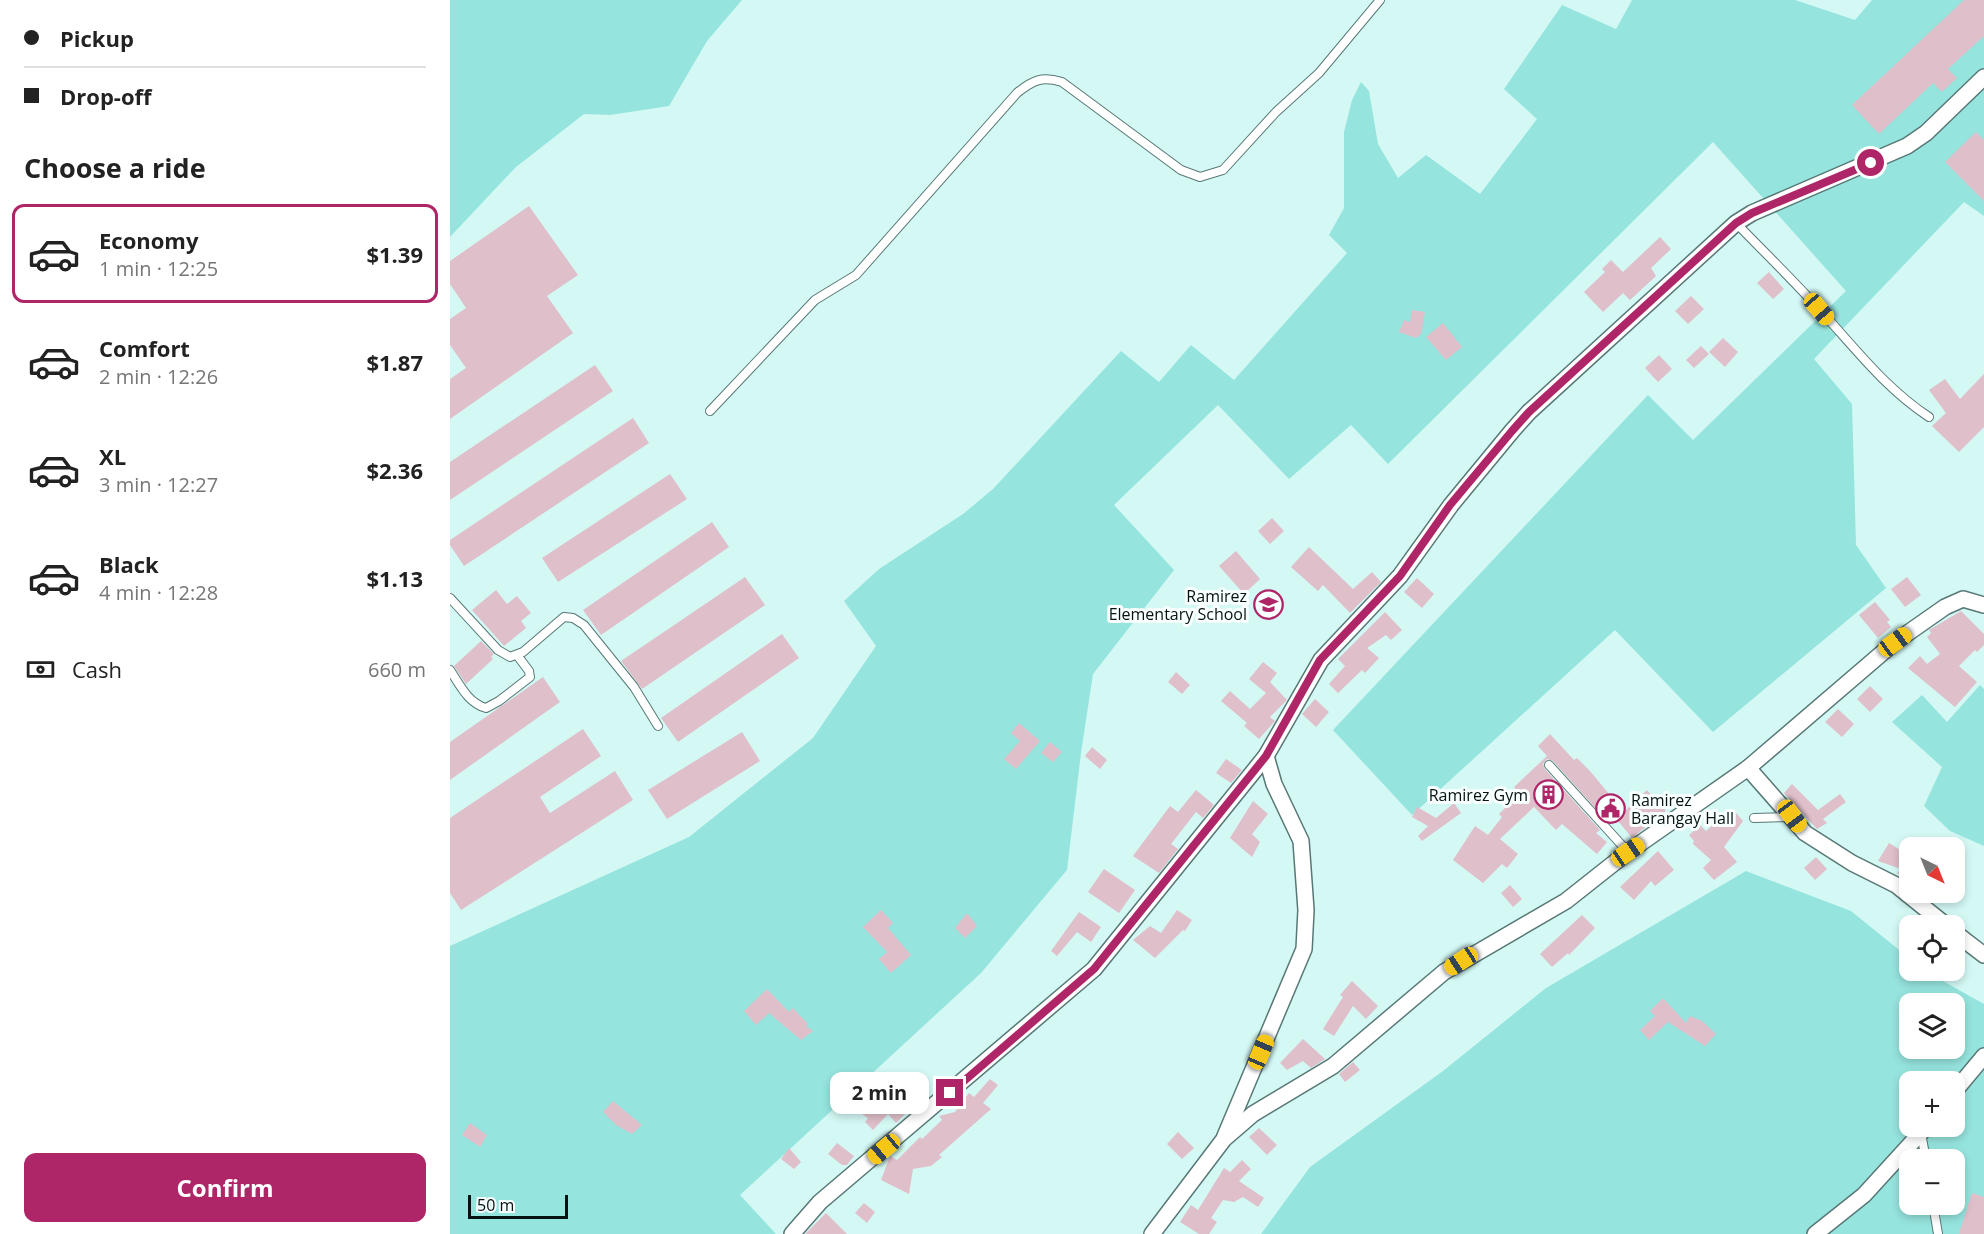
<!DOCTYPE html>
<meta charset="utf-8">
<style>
:root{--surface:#fff;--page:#f2f2f2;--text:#222;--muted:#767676;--line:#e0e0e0;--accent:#af2668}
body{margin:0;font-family:"Open Sans",sans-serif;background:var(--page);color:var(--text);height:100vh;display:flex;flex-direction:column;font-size:22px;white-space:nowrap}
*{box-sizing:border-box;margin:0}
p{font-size:20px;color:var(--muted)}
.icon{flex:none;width:33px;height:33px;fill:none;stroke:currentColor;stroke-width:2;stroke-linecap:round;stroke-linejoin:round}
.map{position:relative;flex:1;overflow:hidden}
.sheet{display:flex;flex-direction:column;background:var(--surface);width:450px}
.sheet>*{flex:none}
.guide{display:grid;align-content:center;height:132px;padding:0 24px;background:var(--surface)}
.needle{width:39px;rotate:137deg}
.buttons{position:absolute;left:1449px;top:837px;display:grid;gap:12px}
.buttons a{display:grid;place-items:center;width:66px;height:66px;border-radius:12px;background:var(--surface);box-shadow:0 3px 9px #0003;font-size:30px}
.scale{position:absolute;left:18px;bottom:15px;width:100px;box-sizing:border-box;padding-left:6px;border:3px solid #061312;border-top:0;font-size:16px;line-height:21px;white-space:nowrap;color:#061312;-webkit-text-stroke:4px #f8fffe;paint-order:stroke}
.end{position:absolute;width:27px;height:27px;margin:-14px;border:8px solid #af2668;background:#fff;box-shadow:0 0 0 3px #fff}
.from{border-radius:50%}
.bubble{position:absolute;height:42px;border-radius:12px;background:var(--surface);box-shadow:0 3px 9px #0003;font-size:20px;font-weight:700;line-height:42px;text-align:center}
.car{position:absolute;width:18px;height:36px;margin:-18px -9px;border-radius:8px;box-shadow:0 0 4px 2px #0007;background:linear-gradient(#f5c518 24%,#345 0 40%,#f5c518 0 76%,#345 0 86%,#f5c518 0)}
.guide b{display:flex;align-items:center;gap:21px;height:57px;font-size:22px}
.guide b+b{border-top:2px solid var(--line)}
.guide i{width:15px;height:15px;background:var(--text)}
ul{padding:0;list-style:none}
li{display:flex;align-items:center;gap:18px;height:99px;margin:0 12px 9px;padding:0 12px;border:3px solid transparent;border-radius:12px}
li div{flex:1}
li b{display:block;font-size:22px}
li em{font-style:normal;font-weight:700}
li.selected{border-color:var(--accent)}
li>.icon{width:54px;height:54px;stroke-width:1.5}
h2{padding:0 24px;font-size:27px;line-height:72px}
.pay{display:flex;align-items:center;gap:15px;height:66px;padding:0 24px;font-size:22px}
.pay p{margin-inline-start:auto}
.action{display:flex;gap:12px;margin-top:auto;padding:12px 24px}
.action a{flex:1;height:69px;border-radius:12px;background:var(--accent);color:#fff;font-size:24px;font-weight:700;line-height:69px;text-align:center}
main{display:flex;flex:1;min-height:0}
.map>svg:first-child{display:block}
.green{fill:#96e4de;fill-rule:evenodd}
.building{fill:#dfbfc9}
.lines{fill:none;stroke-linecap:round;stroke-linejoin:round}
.service-casing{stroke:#577876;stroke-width:10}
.minor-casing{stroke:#577876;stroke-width:18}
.service{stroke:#fff;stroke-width:8}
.minor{stroke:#fff;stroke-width:15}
.route{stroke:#af2668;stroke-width:8}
.labels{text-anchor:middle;stroke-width:6;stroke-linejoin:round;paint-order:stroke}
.poi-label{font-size:16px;fill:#061312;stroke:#f8fffe;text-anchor:end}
</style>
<main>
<section class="sheet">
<div class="guide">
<b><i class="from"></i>Pickup</b>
<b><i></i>Drop-off</b>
</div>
<h2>Choose a ride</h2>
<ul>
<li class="selected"><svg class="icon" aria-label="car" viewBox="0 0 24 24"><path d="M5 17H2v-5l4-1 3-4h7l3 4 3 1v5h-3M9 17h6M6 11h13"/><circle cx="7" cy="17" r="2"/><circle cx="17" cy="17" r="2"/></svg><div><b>Economy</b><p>1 min · 12:25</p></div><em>$1.39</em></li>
<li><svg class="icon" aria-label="car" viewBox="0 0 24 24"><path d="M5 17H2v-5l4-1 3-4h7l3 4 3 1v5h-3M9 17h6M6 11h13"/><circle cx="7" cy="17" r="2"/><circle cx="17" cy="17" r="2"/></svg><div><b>Comfort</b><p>2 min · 12:26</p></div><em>$1.87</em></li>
<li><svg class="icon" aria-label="car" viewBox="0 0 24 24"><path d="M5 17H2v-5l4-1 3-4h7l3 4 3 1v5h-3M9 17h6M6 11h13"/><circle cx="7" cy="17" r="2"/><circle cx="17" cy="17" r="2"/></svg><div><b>XL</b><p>3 min · 12:27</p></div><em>$2.36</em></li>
<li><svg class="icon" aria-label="car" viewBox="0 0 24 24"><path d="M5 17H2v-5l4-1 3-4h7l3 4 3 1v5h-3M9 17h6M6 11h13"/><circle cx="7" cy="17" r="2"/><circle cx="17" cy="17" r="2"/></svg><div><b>Black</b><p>4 min · 12:28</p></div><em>$1.13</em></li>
</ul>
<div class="pay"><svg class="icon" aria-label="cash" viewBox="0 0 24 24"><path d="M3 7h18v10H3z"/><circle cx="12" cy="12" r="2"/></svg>Cash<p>660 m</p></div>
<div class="action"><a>Confirm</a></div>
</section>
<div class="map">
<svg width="1534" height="1234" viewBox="0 0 1534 1234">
<rect width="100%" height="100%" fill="#d4f9f5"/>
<g class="green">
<polygon points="0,0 292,0 257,41 219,106 160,115 134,114 66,167 0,237"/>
<polygon points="1182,0 1345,0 1405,20 1422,0 1534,0 1534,216 1514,202 1364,359 1402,404 1406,545 1436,588 1263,732 1165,630 962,815 883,730 1198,395 1243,440 1396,291 1263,142 938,464 901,425 839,479 768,405 664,505 724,570 643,674 631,753 617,870 531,973 290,1195 326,1234 0,1234 0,946 239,837 363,738 426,646 394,601 429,569 513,514 543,489 671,351 709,382 741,345 784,380 897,253 879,235 894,208 894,132 902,100 911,82 919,91 928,144 948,178 976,155 1030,194 1087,119 1054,89 1112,5 1166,29"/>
<polygon points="1530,685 1534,689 1534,846 1500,831 1474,806 1492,767 1442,722 1472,695 1497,722"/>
<path d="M1296,871l105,40 58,47 1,12 15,1 59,33v230h-723l49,-67 133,-96 103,-83zM1460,1004h44v44h-44zM1460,1082h44v44h-44zM1460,1160h44v44h-44z"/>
</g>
<g class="building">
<polygon points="1514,0 1534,0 1534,36 1498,69 1507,78 1492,92 1483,83 1429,134 1402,105"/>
<polygon points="1526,132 1534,140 1534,201 1495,162"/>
<polygon points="79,206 128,275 97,296 123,333 0,419 0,379 16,368 0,345 0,319 16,308 0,284 0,261"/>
<polygon points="1210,237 1221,249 1201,268 1206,276 1180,300 1173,293 1153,312 1134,292 1155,272 1152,269 1161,260 1173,272"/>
<polygon points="1319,272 1334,289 1323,299 1307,283"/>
<polygon points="1241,296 1254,309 1238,324 1225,311"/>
<polygon points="962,310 975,312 971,334 966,338 949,332 954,320 960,322"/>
<polygon points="993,323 1012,347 996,360 976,337"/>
<polygon points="1273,338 1288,352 1275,367 1259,352"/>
<polygon points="1251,346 1259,354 1244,368 1236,360"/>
<polygon points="1209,355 1222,369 1208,382 1195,368"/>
<polygon points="145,365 163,391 0,500 0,462"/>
<polygon points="1534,374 1534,427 1509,452 1482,426 1496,413 1479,390 1495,379 1510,399"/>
<polygon points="183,418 199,443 14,566 0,545 0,540"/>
<polygon points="220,474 237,499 108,582 92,558"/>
<polygon points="822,518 834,531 820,544 808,531"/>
<polygon points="262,522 279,547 151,635 133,610"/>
<polygon points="859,547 903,589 922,572 931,582 900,613 873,585 868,591 841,567"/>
<polygon points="786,551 810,579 794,594 769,566"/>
<polygon points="295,577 315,605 192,689 171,661"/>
<polygon points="1457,577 1471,595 1455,607 1441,589"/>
<polygon points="967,578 984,594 972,608 954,592"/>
<polygon points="46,590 57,604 67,596 81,613 71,621 76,628 54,646 22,610"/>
<polygon points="1425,602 1440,620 1437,622 1441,627 1428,638 1409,615"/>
<polygon points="1511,611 1534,634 1534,645 1527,652 1525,650 1509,666 1527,682 1505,707 1458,668 1470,656 1477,664 1490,654 1477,637 1481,633 1479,630"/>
<polygon points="935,612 952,630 941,640 936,635 917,648 929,658 915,673 912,670 888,693 879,684 895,666 888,659"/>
<polygon points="332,634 349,658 228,742 211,718"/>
<polygon points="31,641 44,654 41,657 43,659 16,684 4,666"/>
<polygon points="813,662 827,673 820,682 837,700 820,717 825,721 809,739 794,726 797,723 771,701 780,691 800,709 816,693 799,679"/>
<polygon points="726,672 740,685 732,694 718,682"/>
<polygon points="93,677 110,702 0,780 0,742"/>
<polygon points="1420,686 1433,699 1420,712 1407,699"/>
<polygon points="865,699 879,712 866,727 852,714"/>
<polygon points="1388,709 1404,724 1392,737 1375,722"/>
<polygon points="569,723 590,741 566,769 554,759 570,741 561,733"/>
<polygon points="133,729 151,756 90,797 100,813 165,771 183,800 11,910 0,893 0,818"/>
<polygon points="292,732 310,761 217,819 198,790"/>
<polygon points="1100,734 1124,760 1127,758 1140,771 1174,812 1197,790 1216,811 1182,838 1164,816 1158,822 1103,761 1097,759 1093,764 1095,769 1150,830 1146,833 1157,842 1147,854 1112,824 1106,830 1084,807 1050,839 1068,854 1057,868 1052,864 1033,883 1003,860 1025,826 1038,835 1052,817 1049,814 1070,793 1064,787 1097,756 1088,746"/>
<polygon points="600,742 612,752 603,762 591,753"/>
<polygon points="642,747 657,760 650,769 635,756"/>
<polygon points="776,759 792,770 781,783 766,773"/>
<polygon points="1342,784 1368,810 1390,794 1396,802 1373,819 1377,823 1367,829 1334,793"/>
<polygon points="746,790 764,805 753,818 746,812 721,844 728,849 709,873 683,856 720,806 728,812"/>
<polygon points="803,801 818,814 802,834 810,842 802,857 780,838"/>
<polygon points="1004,803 1011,813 972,841 968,836 978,826 962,817 967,807 986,818"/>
<polygon points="1286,813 1293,821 1274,847 1287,862 1264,880 1253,868 1261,860 1243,844 1244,841 1239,835 1250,825 1256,831 1266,822 1271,827"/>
<polygon points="1439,843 1460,856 1460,883 1447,873 1451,869 1428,861"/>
<polygon points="1208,851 1224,870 1205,886 1201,881 1184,900 1170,887"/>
<polygon points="1366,857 1377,869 1365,880 1354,868"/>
<polygon points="654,869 685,890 669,913 638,892"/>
<polygon points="1060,885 1072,899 1063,907 1051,893"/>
<polygon points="431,910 443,923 438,928 461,955 441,973 429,959 437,952 413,927"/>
<polygon points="727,910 742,920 735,931 733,930 705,958 683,940 700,926 711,933"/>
<polygon points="629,912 651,927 641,942 627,932 607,956 601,951"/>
<polygon points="517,913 527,926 515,938 505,928"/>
<polygon points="1132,915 1145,928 1119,955 1118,953 1102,967 1090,954"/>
<polygon points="902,981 928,1006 916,1019 903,1006 884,1036 873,1029 893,997 890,995"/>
<polygon points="317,989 339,1012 343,1008 358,1024 356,1026 363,1031 351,1040 319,1013 306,1025 294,1011"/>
<polygon points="1213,998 1236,1023 1240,1016 1252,1021 1266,1034 1255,1046 1218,1022 1199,1040 1190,1030 1205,1016 1200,1011"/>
<polygon points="853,1039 875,1059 861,1068 853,1061 837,1070 830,1063"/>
<polygon points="903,1062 910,1070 895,1082 889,1074"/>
<polygon points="540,1079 548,1085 533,1103 541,1109 489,1155 492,1157 481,1166 463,1169 459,1194 431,1180 440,1156 447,1160 470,1137 472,1139 492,1120 489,1116 505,1112 519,1093 524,1097"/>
<polygon points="424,1083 456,1113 446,1123 438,1114 423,1130 415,1122 418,1118 401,1107"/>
<polygon points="163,1101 192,1125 182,1134 166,1125 153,1112"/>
<polygon points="20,1123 37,1135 30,1147 12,1135"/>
<polygon points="809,1128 827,1145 817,1155 799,1137"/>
<polygon points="728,1132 744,1148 732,1159 717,1144"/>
<polygon points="387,1143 404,1156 397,1165 392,1165 378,1154"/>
<polygon points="339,1148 351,1162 344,1169 331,1159"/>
<polygon points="792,1160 801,1169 789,1181 814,1198 808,1207 793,1197 784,1202 773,1200 761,1218 767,1222 759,1234 749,1234 730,1222 741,1205 748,1210 774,1168 780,1172"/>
<polygon points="1522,1193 1534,1197 1534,1234 1509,1234"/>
<polygon points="414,1203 425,1212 417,1223 405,1213"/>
<polygon points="376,1213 397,1234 355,1234"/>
</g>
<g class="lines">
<defs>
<g id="service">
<path d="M1286,223c28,29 57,57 84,87 35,38 65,78 109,107"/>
<path d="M260,411l105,-111 41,-25 161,-182c16,-13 25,-17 45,-11l119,88 19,7 23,-7 53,-58 43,-39 61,-73"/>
<polyline points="0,598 48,650 60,657 73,652 114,617 123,618 134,625 184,687 208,726"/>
<path d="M0,670c10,15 18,33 36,38l13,-7 31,-24 -1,-6 -12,-16"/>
<polyline points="1099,765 1178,852"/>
<polyline points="1304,818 1340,817"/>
<polyline points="1471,1133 1476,1160"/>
<polyline points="1483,1204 1488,1234"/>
</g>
<g id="minor">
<polyline points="1298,768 1355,833 1402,863 1446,885 1497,926"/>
<polyline points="1504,932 1534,955"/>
<polyline points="1504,1092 1534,1056"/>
<polyline points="775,1136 854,949 856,910 851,841 824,784 816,756"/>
<polyline points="342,1234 370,1202 644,969 816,756 871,660 950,576 1001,505 1062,431 1079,412 1286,223 1302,213 1457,146 1476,133 1534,77"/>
<polyline points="702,1234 774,1139 803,1114 883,1066 994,972 1116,901 1178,852 1298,768 1445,642 1495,607 1513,599 1534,605"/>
<polyline points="1365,1234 1414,1195 1477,1126"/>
</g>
</defs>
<use href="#service" class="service-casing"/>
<use href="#minor" class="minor-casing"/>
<use href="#service" class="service"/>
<use href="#minor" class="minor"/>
</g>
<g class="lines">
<polyline class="route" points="500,1093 644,969 816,756 870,660 950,576 1000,505 1062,431 1079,412 1286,223 1302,213 1421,163"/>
</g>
<defs>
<symbol id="school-ring" viewBox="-11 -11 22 22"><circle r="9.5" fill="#f8fffe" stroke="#af2668" stroke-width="1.5"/><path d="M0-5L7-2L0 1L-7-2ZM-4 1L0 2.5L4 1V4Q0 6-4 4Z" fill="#af2668"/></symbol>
<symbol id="building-ring" viewBox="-11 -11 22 22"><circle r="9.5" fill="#f8fffe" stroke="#af2668" stroke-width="1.5"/><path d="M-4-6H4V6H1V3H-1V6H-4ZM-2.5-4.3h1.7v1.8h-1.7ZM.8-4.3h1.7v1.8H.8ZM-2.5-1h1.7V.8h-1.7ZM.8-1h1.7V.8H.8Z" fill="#af2668"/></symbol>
<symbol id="civic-ring" viewBox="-11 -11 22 22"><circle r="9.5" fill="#f8fffe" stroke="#af2668" stroke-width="1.5"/><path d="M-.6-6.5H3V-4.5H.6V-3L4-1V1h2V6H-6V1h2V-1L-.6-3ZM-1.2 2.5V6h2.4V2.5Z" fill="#af2668"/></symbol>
</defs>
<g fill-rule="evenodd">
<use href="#school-ring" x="802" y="588" width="33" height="33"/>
<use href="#building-ring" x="1082" y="778" width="33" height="33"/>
<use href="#civic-ring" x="1144" y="792" width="33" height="33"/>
</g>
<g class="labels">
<g class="poi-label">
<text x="797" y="602">Ramirez<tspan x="797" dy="18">Elementary School</tspan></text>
<text x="1078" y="801">Ramirez Gym</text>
<text x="1181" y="806" text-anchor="start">Ramirez<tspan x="1181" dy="18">Barangay Hall</tspan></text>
</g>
</g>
</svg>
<div class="buttons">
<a><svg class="needle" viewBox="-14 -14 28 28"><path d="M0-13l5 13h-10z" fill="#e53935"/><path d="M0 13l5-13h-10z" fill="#767676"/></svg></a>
<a><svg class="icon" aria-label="locate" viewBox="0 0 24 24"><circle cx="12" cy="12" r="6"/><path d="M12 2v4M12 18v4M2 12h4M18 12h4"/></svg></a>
<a><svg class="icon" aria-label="layers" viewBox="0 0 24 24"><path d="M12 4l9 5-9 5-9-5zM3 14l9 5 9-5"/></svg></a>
<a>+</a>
<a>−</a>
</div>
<div class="scale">50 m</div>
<i class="end from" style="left:1421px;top:163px"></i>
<i class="end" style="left:500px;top:1093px"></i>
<div class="bubble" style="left:380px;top:1072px;width:99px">2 min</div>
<i class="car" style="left:1369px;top:309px;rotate:139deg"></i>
<i class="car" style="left:1445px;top:642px;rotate:54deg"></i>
<i class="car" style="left:1342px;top:816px;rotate:143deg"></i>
<i class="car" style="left:1178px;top:852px;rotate:56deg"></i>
<i class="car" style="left:1011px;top:961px;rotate:237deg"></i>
<i class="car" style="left:811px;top:1052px;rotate:23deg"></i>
<i class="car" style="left:434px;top:1149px;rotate:230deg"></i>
</div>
</main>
